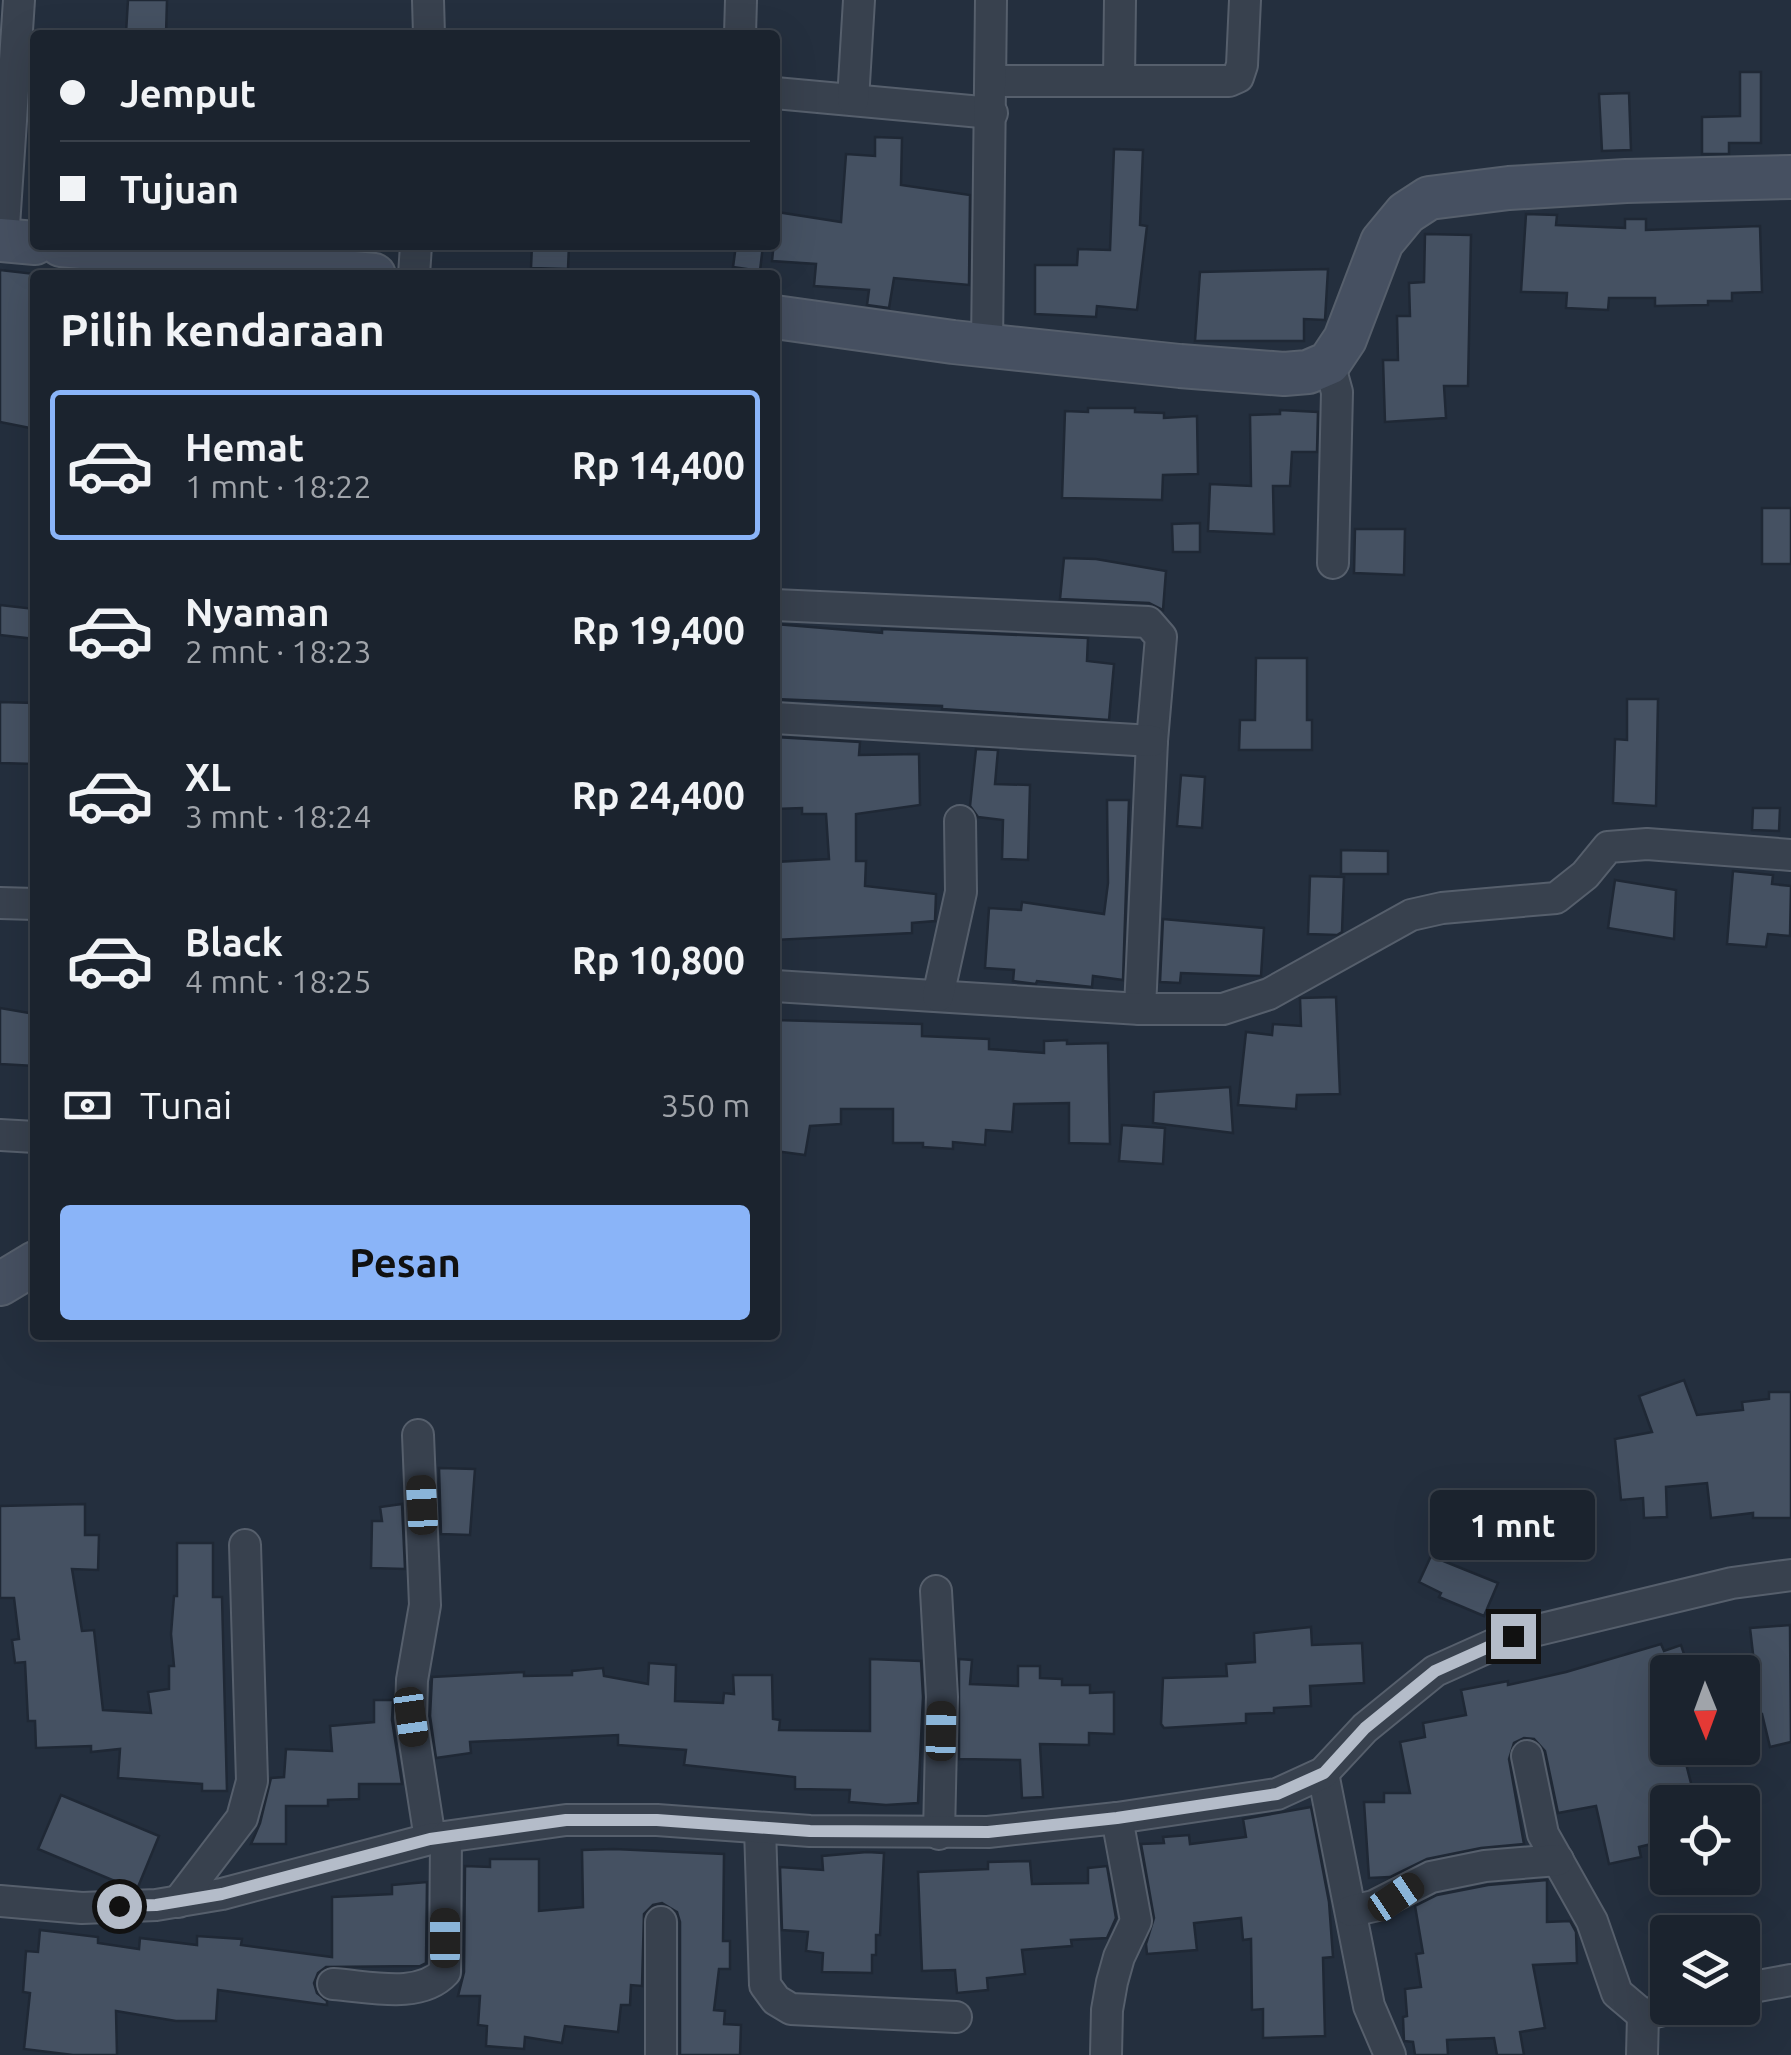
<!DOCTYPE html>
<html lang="id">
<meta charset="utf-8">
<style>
:root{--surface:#1b232e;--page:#282f3a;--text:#f1f3f6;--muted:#a0a4aa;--line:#39404a;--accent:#8ab4f8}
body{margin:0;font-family:Ubuntu,sans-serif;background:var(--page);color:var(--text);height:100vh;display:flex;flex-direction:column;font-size:38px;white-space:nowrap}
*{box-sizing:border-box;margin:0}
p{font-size:32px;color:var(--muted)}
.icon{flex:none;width:55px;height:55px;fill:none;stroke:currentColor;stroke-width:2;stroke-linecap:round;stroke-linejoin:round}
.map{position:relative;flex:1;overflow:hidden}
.drawer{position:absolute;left:30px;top:270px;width:750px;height:1070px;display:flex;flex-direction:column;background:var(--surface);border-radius:10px;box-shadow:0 10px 40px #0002,0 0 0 2px var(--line)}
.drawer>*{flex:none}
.banner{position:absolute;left:30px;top:30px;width:750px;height:220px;border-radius:10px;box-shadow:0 10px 40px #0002,0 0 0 2px var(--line);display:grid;align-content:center;height:220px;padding:0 30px;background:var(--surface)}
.needle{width:65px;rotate:179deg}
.controls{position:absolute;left:1650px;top:1655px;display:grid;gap:20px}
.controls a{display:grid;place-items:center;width:110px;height:110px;border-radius:10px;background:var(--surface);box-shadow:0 10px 40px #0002,0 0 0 2px var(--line);font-size:50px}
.end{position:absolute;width:45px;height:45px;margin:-22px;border:12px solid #b4bcc9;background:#111;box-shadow:0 0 0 5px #111}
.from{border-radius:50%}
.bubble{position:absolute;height:70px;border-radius:10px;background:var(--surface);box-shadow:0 10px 40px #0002,0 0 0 2px var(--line);font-size:32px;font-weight:700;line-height:70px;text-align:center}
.car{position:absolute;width:30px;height:60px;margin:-30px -15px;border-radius:12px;box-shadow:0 0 8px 2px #0007;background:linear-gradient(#222 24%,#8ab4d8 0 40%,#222 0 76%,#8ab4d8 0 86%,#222 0)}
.banner b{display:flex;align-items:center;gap:35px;height:95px;font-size:38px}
.banner b+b{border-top:2px solid var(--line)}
.banner i{width:25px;height:25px;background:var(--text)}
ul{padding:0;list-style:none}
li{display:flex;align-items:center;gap:30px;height:150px;margin:0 20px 15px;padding:0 10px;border:5px solid transparent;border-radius:10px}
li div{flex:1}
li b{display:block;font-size:38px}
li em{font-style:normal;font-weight:700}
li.on{border-color:var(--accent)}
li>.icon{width:90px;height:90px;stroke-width:1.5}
h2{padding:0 30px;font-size:45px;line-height:120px}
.pay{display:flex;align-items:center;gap:25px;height:110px;padding:0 30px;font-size:38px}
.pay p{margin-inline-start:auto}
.action{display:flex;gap:20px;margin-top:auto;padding:20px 30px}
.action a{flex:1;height:115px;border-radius:10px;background:var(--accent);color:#111;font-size:40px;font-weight:700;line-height:115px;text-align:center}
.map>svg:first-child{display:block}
.building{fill:#455162;stroke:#1f2835;stroke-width:2.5}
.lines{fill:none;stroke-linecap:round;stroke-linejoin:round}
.street-casing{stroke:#565f6c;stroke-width:34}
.secondary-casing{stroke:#565f6c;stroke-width:46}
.street{stroke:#38414e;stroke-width:30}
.secondary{stroke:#465061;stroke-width:42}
.route{stroke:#b4bcc9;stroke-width:12}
</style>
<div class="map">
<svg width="1791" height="2055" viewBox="0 0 1791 2055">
<rect width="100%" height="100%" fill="#242f3e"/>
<g class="building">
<polygon points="128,0 167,0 166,35 126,33"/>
<polygon points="1740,72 1761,72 1761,143 1729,143 1729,154 1702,154 1702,117 1740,116"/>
<polygon points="1629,93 1631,150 1602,151 1599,94"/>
<polygon points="875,137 902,138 901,185 970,195 969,285 894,278 889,308 867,305 869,290 814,286 816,264 772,261 777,212 841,222 846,154 875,156"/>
<polygon points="1114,149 1143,150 1140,225 1147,226 1137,310 1097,306 1096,317 1035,314 1035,265 1077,265 1078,249 1110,250"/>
<polygon points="1526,214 1557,215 1556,225 1625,228 1625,219 1646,219 1646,230 1760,226 1762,292 1732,293 1732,301 1708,301 1708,305 1655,306 1655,298 1609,298 1608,310 1566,308 1567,293 1521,292"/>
<polygon points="1425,234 1471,235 1468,386 1444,386 1446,418 1385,422 1383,360 1398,360 1397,316 1410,316 1409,283 1424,282"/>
<polygon points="532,245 569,245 568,269 531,268"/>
<polygon points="736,245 763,245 760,271 733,267"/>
<polygon points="1328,269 1325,320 1304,319 1304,341 1195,341 1200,272"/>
<polygon points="0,270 35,274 35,429 0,422"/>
<polygon points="1088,408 1135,408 1135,412 1164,413 1164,418 1197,416 1198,474 1163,475 1162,500 1062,498 1065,411 1088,412"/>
<polygon points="1280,410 1318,412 1317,452 1292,452 1290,486 1273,486 1274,534 1208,531 1210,484 1251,486 1250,415 1280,414"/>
<rect x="1762" y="508" width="29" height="56"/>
<polygon points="1200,523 1200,552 1173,552 1172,524"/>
<polygon points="1355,529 1405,529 1404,575 1354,573"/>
<polygon points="1064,558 1096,559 1166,571 1163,610 1149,603 1060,599"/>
<polygon points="0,605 35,609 35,639 0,635"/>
<polygon points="775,624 882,633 882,629 1088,638 1087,661 1114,664 1109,720 942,709 942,706 775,699"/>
<polygon points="1256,658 1307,658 1307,720 1312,720 1312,750 1239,750 1240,720 1255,720"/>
<polygon points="1627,699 1658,699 1656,806 1613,803 1615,739 1627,740"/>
<polygon points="0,702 35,703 35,764 0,763"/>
<polygon points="775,737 860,742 859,755 919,754 920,805 856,814 856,861 866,861 865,886 936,894 935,921 912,923 912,933 775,940 775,862 829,859 826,814 802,814 802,808 775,809"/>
<polygon points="976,749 998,750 995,784 1030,785 1028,860 1002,859 1003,820 978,817 970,806"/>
<polygon points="1181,775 1205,777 1202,828 1177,826"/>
<polygon points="1107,800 1129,800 1123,980 1093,976 1092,987 1037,981 1036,984 1013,981 1014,970 985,968 989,908 1021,910 1022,902 1104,914 1108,883"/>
<polygon points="1753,808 1780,808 1779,831 1752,830"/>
<polygon points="1341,850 1388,851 1388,874 1341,874"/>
<polygon points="1733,871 1773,875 1772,884 1791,886 1790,936 1768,934 1766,947 1727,944"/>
<polygon points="1310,876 1344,877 1342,932 1337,935 1308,934"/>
<polygon points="1615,880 1676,890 1674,939 1608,928"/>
<polygon points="1163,919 1264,928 1261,976 1181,973 1180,983 1160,982"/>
<polygon points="1336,997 1340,1094 1297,1095 1296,1109 1238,1105 1246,1032 1272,1035 1273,1024 1301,1026 1300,998"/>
<polygon points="0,1008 35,1014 35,1066 0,1064"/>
<polygon points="775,1020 922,1024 922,1036 989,1039 989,1049 1044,1053 1044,1041 1067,1040 1067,1044 1108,1043 1110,1144 1069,1143 1069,1103 1014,1104 1012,1132 986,1130 985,1145 953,1142 953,1149 923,1147 923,1143 893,1143 893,1109 841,1109 841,1124 810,1126 805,1155 775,1151"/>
<polygon points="1230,1087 1233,1133 1153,1123 1154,1092"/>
<polygon points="1122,1125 1165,1128 1163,1164 1119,1161"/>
<polygon points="1684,1380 1697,1415 1743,1410 1742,1402 1769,1399 1769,1392 1791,1392 1791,1518 1753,1518 1753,1513 1711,1518 1707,1483 1666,1487 1667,1517 1644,1518 1643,1498 1621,1500 1615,1439 1652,1432 1639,1396"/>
<polygon points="439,1468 475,1469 470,1535 441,1534"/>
<polygon points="85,1504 85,1535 99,1535 98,1570 72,1569 82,1631 94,1630 103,1710 151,1713 148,1692 169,1689 169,1666 174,1666 171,1634 174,1596 177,1596 177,1543 213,1543 213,1597 222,1597 227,1791 202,1791 202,1784 118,1778 120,1749 91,1752 91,1746 36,1748 35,1721 28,1721 25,1662 15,1663 12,1640 19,1639 14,1598 0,1598 0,1506"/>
<polygon points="402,1504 405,1569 371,1568 372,1521 382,1521 380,1507"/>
<polygon points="1431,1556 1498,1583 1484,1616 1439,1597 1441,1593 1419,1582"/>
<polygon points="1790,1625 1791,1742 1770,1747 1762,1714 1760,1714 1750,1628"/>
<polygon points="1311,1627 1312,1645 1362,1643 1364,1683 1310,1686 1311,1706 1274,1708 1274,1713 1246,1714 1246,1723 1164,1728 1161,1724 1163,1678 1227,1676 1226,1664 1255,1662 1254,1633"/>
<polygon points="1661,1644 1664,1651 1681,1645 1690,1672 1668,1672 1668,1752 1682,1748 1693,1791 1668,1798 1668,1840 1639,1847 1641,1857 1609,1864 1596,1806 1558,1813 1545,1751 1534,1739 1524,1738 1514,1743 1509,1759 1524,1844 1481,1848 1427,1859 1390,1877 1369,1878 1364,1802 1384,1802 1384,1793 1410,1793 1400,1742 1425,1737 1423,1723 1466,1715 1461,1690 1508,1681 1508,1685 1566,1672"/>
<polygon points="870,1659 921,1661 923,1697 918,1803 886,1805 849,1802 850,1790 795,1789 795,1777 684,1765 686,1750 618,1745 618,1735 470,1742 471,1753 436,1758 430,1716 432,1677 524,1672 524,1676 572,1675 572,1671 603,1668 604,1676 648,1684 649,1663 676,1665 675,1701 723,1703 724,1693 734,1694 733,1675 772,1675 773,1719 780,1720 779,1730 870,1731"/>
<polygon points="959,1659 972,1660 970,1684 1018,1686 1018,1666 1040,1666 1040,1678 1062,1679 1062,1685 1090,1685 1090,1693 1114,1692 1114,1734 1089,1733 1089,1745 1040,1744 1043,1797 1022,1798 1020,1760 959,1759"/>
<polygon points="374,1700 393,1700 392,1720 402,1784 359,1784 359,1799 328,1800 328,1806 286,1806 286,1844 251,1844 260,1823 271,1778 284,1777 286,1749 332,1751 330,1726 374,1722"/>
<polygon points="61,1795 159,1836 138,1887 129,1887 38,1849"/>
<polygon points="1311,1807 1329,1902 1333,1957 1323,1958 1325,2036 1263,2038 1263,2009 1252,2010 1251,1939 1243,1940 1241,1918 1194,1923 1197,1950 1147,1954 1146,1944 1154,1918 1141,1844 1164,1843 1163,1837 1189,1835 1190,1844 1246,1837 1243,1819"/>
<polygon points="614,1849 724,1854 723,1941 730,1941 730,1969 719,1969 714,2010 725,2011 724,2024 741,2025 740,2055 680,2055 680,1922 677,1912 662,1903 653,1905 644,1914 642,1986 631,1985 630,2005 621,2005 618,2032 565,2026 562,2043 525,2037 524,2049 486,2046 487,2026 478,2025 480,1996 458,1996 464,1972 465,1866 490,1867 490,1859 539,1859 539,1911 583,1907 582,1850"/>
<polygon points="867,1852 884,1853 880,1935 876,1935 876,1955 872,1955 872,1973 822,1972 823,1953 806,1951 808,1932 782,1930 780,1867 823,1870 822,1856"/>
<polygon points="1030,1861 1032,1884 1088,1883 1088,1868 1107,1866 1116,1918 1107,1938 1071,1940 1072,1946 1022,1950 1025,1974 987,1978 988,1990 957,1993 955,1970 922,1971 918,1872 988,1869 988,1862"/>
<polygon points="1547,1880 1547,1922 1570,1921 1576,1932 1577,1963 1533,1965 1545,2028 1520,2032 1524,2055 1497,2055 1494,2038 1447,2040 1448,2055 1415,2055 1413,2042 1404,2041 1403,2017 1407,2016 1405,1989 1421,1987 1416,1954 1423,1953 1415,1906 1437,1895 1488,1885"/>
<polygon points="427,1882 426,1963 420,1966 326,1967 318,1973 314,1983 317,1993 327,2001 327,2005 218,1990 216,2021 176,2021 116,2011 117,2055 73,2055 24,2049 30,1993 23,1992 26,1951 38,1952 40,1930 98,1937 98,1943 139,1949 140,1938 197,1945 197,1936 242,1939 241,1945 332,1957 332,1897 392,1894 392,1885"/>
</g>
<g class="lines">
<defs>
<g id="street">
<polyline points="428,0 429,35"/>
<polyline points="740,35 741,0"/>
<polyline points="1119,79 1120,0"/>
<polyline points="992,81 1229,81 1238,77 1242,65 1245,0"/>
<polyline points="775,93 992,113"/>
<polyline points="853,100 859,0"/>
<polyline points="3,241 19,0"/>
<polyline points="414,275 416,245"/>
<polyline points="987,346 991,0"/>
<polyline points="1329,363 1337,392 1333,563"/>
<polyline points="775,605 1148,622 1161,637 1152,741 1140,1009"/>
<polyline points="775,718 1152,741"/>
<polyline points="0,903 35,904"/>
<polyline points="775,986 1140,1009 1223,1009 1269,994 1411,915 1442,908 1556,898 1585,875 1608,847 1647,844 1791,855"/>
<polyline points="938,996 961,892 960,821"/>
<polyline points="0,1135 35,1137"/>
<polyline points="418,1435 425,1605 412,1680 411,1717 430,1839"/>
<polyline points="936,1591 942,1697 939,1834"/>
<polyline points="1527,1756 1543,1834 1592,1921 1617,1993 1643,2015"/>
<polyline points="1323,1773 1369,2006 1390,2055"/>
<polyline points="760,1828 765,1985 776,2000 791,2009 956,2017"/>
<polyline points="0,1901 82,1908 156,1905 222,1894 430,1839 566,1820 657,1820 810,1831 988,1832 1117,1818 1277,1794 1323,1773 1365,1728 1435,1671 1513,1636 1732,1583 1791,1575"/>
<polyline points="178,1902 242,1818 252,1781 245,1545"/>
<polyline points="1351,1911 1374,1906 1431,1877 1485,1866 1558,1860"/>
<polyline points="661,1922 661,2055"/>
<path d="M333,1984c35,2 86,16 112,-12l1,-135"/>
<polyline points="1742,1989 1791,1980"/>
<polyline points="1106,2055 1107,2010 1112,1982 1119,1957 1136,1921 1117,1818"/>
<polyline points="1642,2055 1643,2015 1672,2008"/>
</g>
<g id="secondary">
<polyline points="0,240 35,243"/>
<polyline points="61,245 374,275"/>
<polyline points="775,317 953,342 1180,366 1284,374 1308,372 1329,363 1345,339 1382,242 1406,213 1429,198 1509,188 1626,181 1791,177"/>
<polyline points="0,1284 35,1263"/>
</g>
</defs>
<use href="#street" class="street-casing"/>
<use href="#secondary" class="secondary-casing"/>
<use href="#street" class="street"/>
<use href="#secondary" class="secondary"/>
</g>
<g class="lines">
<polyline class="route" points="119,1906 156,1905 222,1894 430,1839 566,1820 657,1820 810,1831 988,1832 1117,1818 1277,1794 1324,1773 1365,1728 1435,1671 1513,1636"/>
</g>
</svg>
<div class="controls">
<a><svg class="needle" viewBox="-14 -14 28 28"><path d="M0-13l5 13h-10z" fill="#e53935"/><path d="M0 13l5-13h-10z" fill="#a0a4aa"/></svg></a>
<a><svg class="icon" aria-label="locate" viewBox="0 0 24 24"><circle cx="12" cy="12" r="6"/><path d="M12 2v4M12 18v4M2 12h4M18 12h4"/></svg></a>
<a><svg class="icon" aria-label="layers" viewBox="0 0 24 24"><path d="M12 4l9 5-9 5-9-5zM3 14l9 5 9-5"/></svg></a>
</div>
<i class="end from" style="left:119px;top:1906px"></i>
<i class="end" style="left:1513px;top:1636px"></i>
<div class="bubble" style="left:1430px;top:1490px;width:165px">1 mnt</div>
<i class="car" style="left:422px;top:1505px;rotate:357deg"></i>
<i class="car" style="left:411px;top:1717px;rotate:172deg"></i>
<i class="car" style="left:941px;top:1731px;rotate:1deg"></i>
<i class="car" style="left:1396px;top:1897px;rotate:56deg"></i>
<i class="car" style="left:445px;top:1938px;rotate:0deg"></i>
<div class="banner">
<b><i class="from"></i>Jemput</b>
<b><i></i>Tujuan</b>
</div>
<section class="drawer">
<h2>Pilih kendaraan</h2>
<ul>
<li class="on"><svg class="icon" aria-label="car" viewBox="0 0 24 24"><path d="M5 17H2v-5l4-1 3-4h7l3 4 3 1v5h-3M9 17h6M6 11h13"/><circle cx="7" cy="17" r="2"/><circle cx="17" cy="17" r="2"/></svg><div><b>Hemat</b><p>1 mnt · 18:22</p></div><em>Rp 14,400</em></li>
<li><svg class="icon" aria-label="car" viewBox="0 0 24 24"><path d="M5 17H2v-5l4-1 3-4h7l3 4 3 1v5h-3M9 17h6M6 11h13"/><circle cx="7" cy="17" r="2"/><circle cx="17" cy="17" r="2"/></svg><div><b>Nyaman</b><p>2 mnt · 18:23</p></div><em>Rp 19,400</em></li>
<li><svg class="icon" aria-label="car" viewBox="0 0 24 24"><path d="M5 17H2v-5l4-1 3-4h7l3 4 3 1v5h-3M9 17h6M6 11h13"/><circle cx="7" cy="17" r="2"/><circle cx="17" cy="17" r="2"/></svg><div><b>XL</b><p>3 mnt · 18:24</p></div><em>Rp 24,400</em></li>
<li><svg class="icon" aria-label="car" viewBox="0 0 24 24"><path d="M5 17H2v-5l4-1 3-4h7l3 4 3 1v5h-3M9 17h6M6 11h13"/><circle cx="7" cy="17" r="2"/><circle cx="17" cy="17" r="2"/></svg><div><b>Black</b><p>4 mnt · 18:25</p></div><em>Rp 10,800</em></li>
</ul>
<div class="pay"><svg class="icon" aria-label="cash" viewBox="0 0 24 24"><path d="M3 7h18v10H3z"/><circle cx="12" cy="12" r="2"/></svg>Tunai<p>350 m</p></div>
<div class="action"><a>Pesan</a></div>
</section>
</div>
